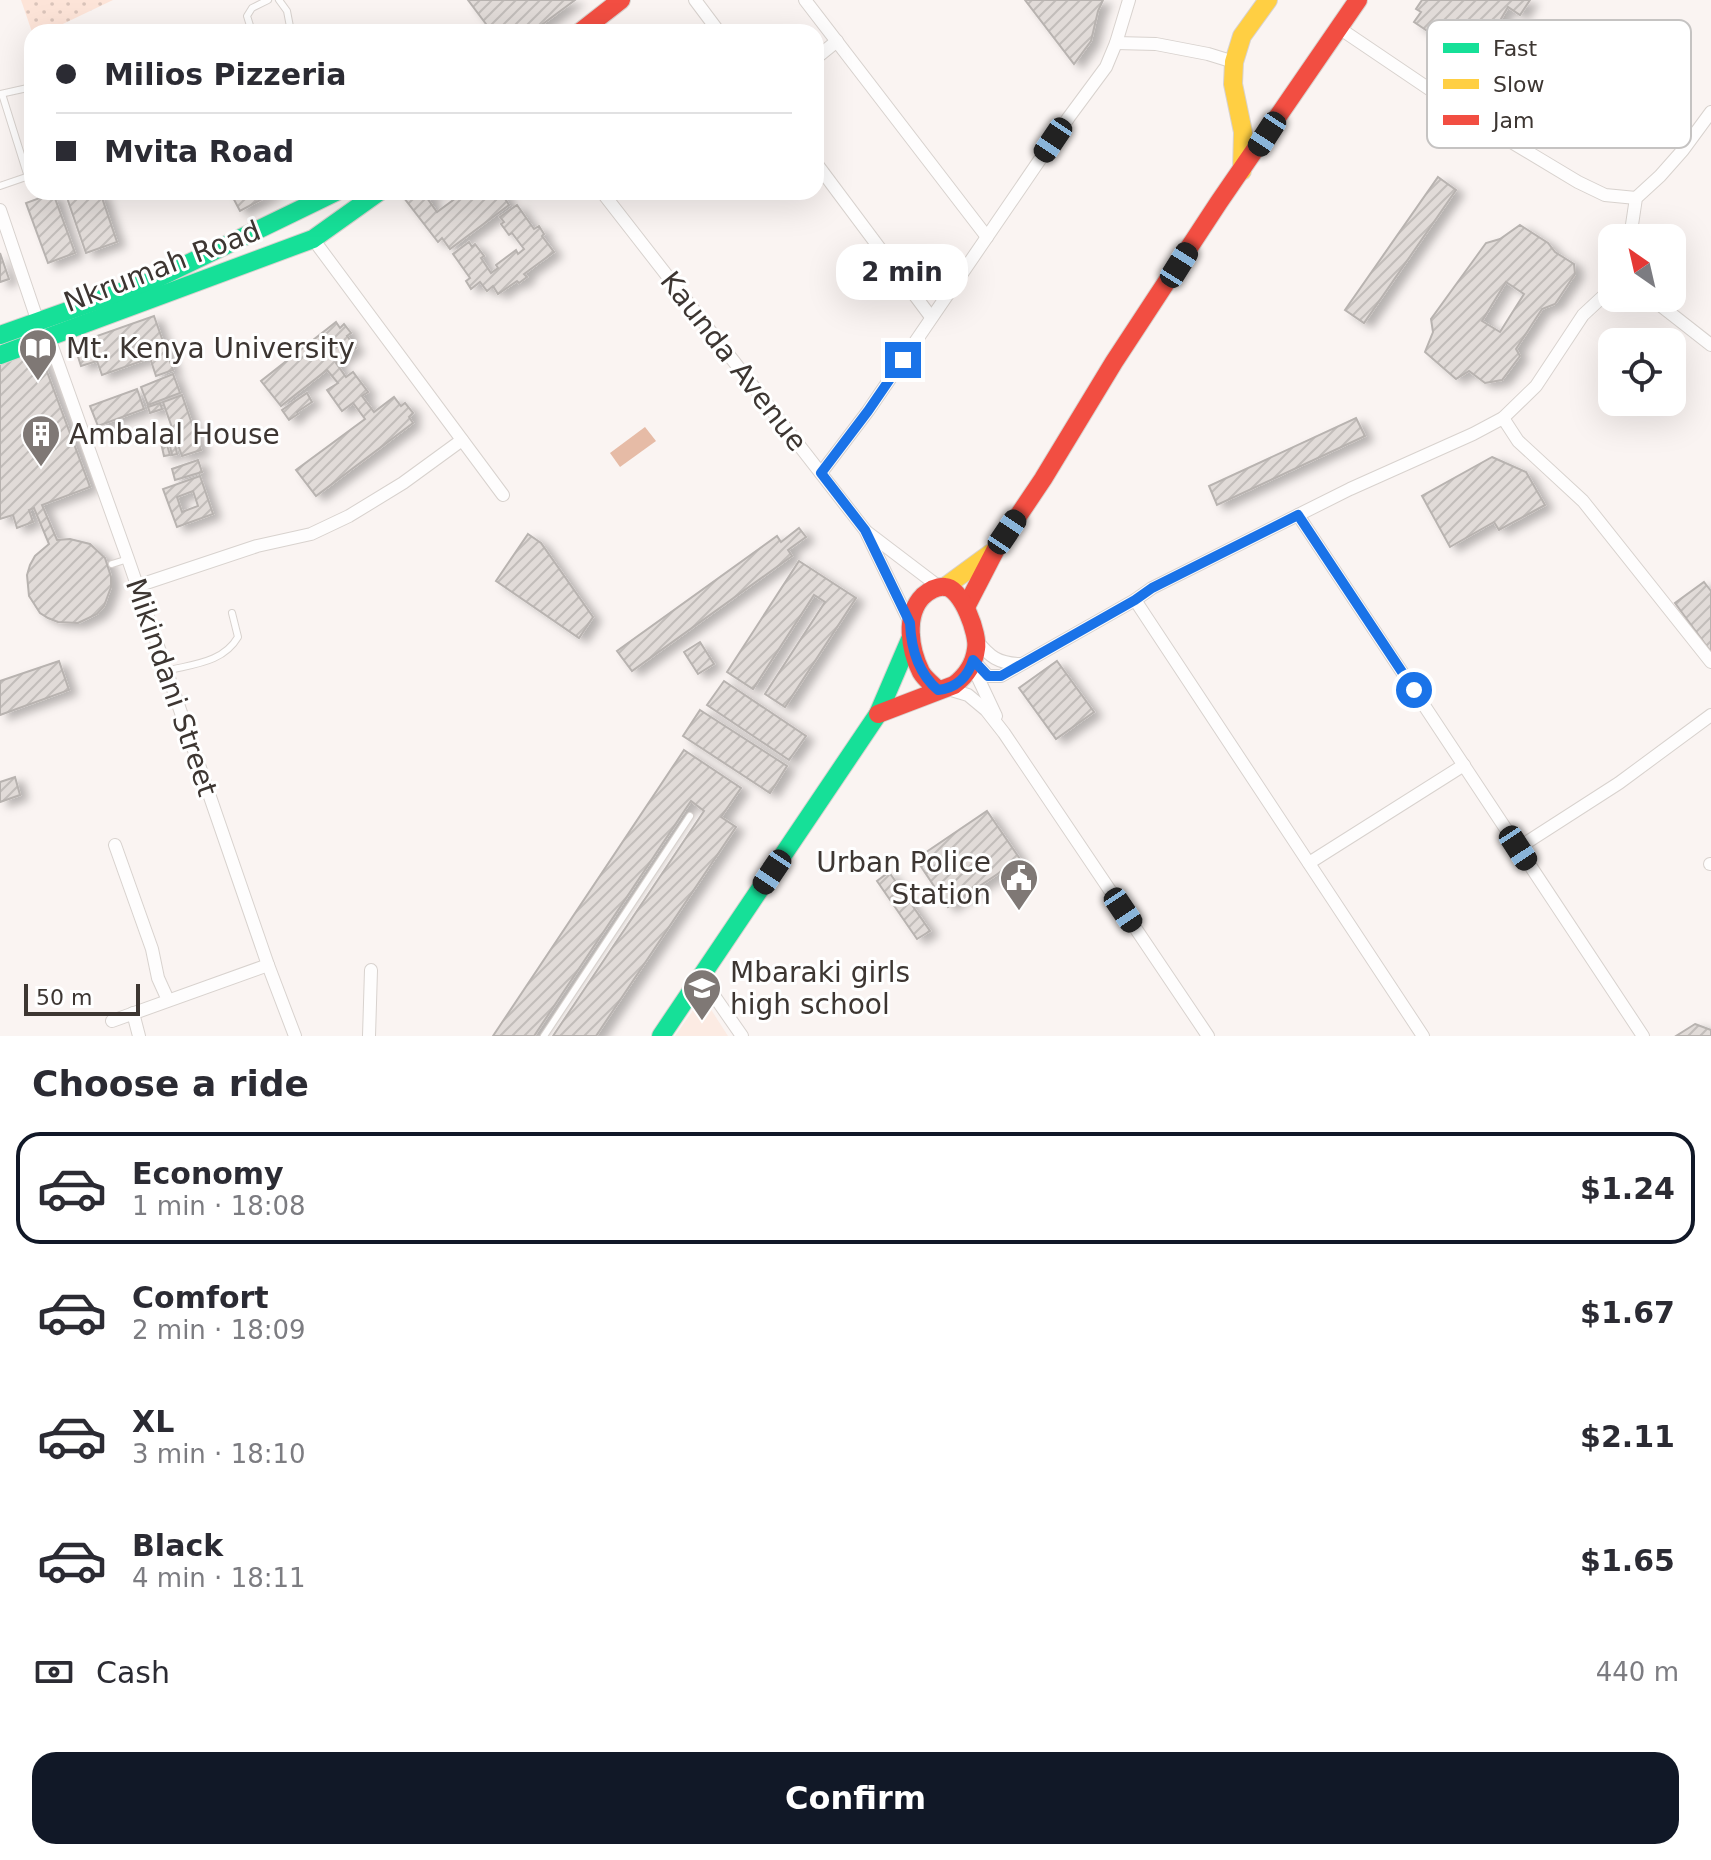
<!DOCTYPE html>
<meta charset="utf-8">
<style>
:root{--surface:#fff;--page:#f7f7f7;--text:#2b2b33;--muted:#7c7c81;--line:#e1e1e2;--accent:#111827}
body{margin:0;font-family:"DejaVu Sans",sans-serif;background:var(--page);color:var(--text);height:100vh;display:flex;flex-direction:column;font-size:30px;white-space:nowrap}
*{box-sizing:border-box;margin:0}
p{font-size:26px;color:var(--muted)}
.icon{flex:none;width:44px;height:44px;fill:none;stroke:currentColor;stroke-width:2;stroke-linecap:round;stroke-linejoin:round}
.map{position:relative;height:1036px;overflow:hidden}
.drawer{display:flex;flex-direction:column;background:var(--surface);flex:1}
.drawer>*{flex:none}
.top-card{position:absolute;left:24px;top:24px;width:800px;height:176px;border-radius:24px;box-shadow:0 8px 32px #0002;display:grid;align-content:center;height:176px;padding:0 32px;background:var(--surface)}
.needle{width:52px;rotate:326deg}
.buttons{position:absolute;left:1598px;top:224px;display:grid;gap:16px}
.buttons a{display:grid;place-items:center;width:88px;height:88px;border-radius:16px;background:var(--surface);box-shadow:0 8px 32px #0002;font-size:40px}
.scale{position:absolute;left:24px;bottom:20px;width:116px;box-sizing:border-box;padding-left:8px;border:4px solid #3d3632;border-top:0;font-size:22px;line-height:28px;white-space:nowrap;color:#3d3632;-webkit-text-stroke:6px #fff;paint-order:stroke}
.end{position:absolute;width:36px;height:36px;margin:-18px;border:10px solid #1a73e8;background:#fff;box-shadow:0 0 0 4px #fff}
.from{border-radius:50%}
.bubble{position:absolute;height:56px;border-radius:24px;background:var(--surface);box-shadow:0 8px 32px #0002;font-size:26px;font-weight:700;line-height:56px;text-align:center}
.car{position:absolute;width:24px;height:48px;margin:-24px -12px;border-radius:10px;box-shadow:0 0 6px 2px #0007;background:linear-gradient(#222 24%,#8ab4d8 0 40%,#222 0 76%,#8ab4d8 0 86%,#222 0)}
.top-card b{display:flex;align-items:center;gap:28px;height:76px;font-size:30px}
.top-card b+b{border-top:2px solid var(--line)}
.top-card i{width:20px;height:20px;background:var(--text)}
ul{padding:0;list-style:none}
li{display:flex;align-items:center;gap:24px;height:112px;margin:0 16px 12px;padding:0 16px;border:4px solid transparent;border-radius:24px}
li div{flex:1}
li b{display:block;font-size:30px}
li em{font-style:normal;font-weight:700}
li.current{border-color:var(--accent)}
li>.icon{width:72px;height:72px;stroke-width:1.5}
h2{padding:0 32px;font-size:36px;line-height:96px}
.pay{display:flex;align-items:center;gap:20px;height:88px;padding:0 32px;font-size:30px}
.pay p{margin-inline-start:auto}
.cta{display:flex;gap:16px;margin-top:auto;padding:16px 32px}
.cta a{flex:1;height:92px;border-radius:24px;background:var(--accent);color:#fff;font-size:32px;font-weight:700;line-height:92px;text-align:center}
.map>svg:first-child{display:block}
.built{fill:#fcebe3}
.green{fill:url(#green-dots)}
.water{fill:#e6bba6}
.building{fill:url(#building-hatch);stroke:#b8b3b0;stroke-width:2;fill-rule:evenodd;filter:url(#shadow)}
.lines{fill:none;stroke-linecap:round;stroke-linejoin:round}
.lane-casing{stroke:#d8d2ce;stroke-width:8}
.street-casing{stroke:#d8d2ce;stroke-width:14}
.fast-casing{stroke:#d8d2ce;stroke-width:20}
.slow-casing{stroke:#d8d2ce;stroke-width:20}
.jam-casing{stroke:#d8d2ce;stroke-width:20}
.lane{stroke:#fefdfd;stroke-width:6}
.street{stroke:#fefdfd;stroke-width:12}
.fast{stroke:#16e098;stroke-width:18}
.slow{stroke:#ffcf43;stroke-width:18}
.jam{stroke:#f24e42;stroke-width:18}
.route{stroke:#1a73e8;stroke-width:10}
.labels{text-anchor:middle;stroke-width:6;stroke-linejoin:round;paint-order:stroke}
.street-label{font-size:28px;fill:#3d3632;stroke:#fff}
.poi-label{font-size:28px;fill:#3d3632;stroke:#fff;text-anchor:start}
.key{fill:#fff;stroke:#c5c3c2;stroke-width:2}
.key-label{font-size:22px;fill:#3d3632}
</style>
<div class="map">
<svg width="1711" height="1036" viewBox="0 0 1711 1036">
<defs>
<pattern id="green-dots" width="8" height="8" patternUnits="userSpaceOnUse" patternTransform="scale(2)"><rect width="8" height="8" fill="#fde4d8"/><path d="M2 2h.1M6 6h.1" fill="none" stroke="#dac4ba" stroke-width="1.8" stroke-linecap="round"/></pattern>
<pattern id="building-hatch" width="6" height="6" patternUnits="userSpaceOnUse" patternTransform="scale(2)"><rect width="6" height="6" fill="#e1dbd8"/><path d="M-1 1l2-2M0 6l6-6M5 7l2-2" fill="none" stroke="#c2bdba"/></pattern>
<filter id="shadow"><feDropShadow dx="8" dy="4.5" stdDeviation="4" flood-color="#0004"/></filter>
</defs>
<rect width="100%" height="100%" fill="#faf4f2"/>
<polygon class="built" points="701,999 710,1008 728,1036 675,1036"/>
<polygon class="green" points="21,0 113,0 46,32 32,32"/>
<polygon class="water" points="645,427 656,441 620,467 610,453"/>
<g class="building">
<polygon points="468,0 575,0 532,32 492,32"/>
<polygon points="1025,0 1103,0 1098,11 1091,41 1074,64"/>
<polygon points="1422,0 1530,0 1520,15 1508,7 1498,24 1507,30 1488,58 1484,56 1478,65 1414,22 1421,12 1416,9"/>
<polygon points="1438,177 1456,190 1364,323 1345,310"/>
<polygon points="65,192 100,192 117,242 86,253"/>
<polygon points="230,192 275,192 240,211"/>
<polygon points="403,192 435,192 427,198 437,212 464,192 505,192 502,194 509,205 450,249 442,238 438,242 401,194"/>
<polygon points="53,193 75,253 48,263 26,203"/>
<polygon points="517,205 534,229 539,226 544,234 542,236 554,252 524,274 527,277 519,283 517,281 498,294 493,286 487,291 480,282 471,289 466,281 470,278 453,254 469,242 472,247 475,244 484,256 481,258 491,273 498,268 496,265 516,250 518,254 524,249 512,233 509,235 501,224 504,222 500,217"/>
<path d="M1520,225l28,18 7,9 19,12 1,10 -20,30 -13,5 -26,40 4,7 -18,24 -17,3 -16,-12 -13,8 -31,-27 8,-20 -2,-13 55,-76 14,-4zM1506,282l18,12 -24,38 -18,-11z"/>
<polygon points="0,253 9,279 0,282"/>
<polygon points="154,316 173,370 156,376 150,358 102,375 97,361 81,366 74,344"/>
<polygon points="336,322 340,328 344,324 351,333 347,336 356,348 336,363 346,377 353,372 368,392 362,396 374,412 394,397 401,406 405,403 413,413 409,417 413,423 316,496 296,470 365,419 353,403 342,411 327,390 338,383 327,370 281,406 261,381"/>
<polygon points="37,345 90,487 42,505 57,540 70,539 90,544 105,558 111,577 111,587 104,606 97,614 78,623 58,622 48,618 40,613 29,596 27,575 30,565 35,556 49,544 34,508 29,510 33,522 17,528 13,515 0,519 0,359"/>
<polygon points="173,374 180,393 148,405 141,387"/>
<polygon points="137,389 144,409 98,426 90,406"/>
<polygon points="307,393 312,402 297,412 298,414 289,420 282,410"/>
<polygon points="182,395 201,450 182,456 163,402"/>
<polygon points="160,403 162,409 150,413 148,407"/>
<polygon points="1356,418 1365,436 1217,505 1209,486"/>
<polygon points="174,440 177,454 172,455 169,442"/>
<polygon points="166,442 170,455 164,456 161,443"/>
<polygon points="1492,457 1526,472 1545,505 1499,530 1494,522 1450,547 1422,496"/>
<polygon points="198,460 202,472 175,480 172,469"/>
<path d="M200,476l13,38 -36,13 -14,-38zM193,491l5,15 -16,6 -5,-15z"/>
<polygon points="799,528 806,537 788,550 792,556 632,671 617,651 777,536 781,542"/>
<polygon points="528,534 541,543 593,617 579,638 496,581"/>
<polygon points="799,561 856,598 785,707 765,694 825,602 814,595 753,689 727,672"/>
<polygon points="1704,582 1711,591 1711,652 1675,603"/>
<polygon points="700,642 714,664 698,674 684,652"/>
<polygon points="59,661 69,690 0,715 0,681"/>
<polygon points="1057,661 1094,712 1056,739 1019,688"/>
<polygon points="724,681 806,736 789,760 707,705"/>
<polygon points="700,710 787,766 770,793 683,736"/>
<polygon points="684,750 741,788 721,817 736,827 596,1036 553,1036 704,811 691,801 534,1036 493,1036"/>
<polygon points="15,777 20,795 0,802 0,782"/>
<polygon points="987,811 1020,859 948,907 916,859"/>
<polygon points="889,872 930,931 917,939 877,881"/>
<polygon points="1695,1024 1711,1030 1711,1036 1676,1036"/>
</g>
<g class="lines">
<defs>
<g id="lane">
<polyline points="279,0 287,11 291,32"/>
<polyline points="252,32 247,16 252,8 268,0"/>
<polyline points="0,94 32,87"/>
<polyline points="2,94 28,177"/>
<polyline points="0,186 32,175"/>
<polyline points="112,564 128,559"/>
<path d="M166,671c26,-7 57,-8 72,-34l-6,-24"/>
<polyline points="544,1036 690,816"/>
</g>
<g id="street">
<polyline points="695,0 719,32"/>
<polyline points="805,0 987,237"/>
<polyline points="1339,28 1478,122 1578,182 1605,195 1636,198"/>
<polyline points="1116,43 1156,44 1208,54 1234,62"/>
<polyline points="816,58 837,41"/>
<polyline points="816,163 931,317"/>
<polyline points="602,192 865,530 910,623"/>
<polyline points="0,210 38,322"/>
<polyline points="1630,238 1636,198 1660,176 1683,150 1711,112"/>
<polyline points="313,239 503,495"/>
<polyline points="1651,298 1711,345"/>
<polyline points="49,338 128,559 268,965 295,1036"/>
<polyline points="1503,418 1518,441 1583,501 1711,662"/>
<polyline points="821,473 868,411 1069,117 1106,67 1116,43 1129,0"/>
<polyline points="1298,515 1643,1036"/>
<polyline points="867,532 938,586"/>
<polyline points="137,586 257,546 311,534 349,516 403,483 462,440"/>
<polyline points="1135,600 1423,1036"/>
<path d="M977,641c13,16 21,22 42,23"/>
<polyline points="973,660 988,676 1001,676 1135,600 1152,588 1350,489 1473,434 1503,418 1536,386 1583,315 1612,288"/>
<polyline points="972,665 996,716"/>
<polyline points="948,689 968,695 986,710 1004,733 1208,1036"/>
<polyline points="115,845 152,949 158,978 168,1000"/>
<polyline points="1518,848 1619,783 1711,715"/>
<polyline points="1309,863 1464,765"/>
<polyline points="1710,864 1711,864"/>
<polyline points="701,977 742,1036"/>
<polyline points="133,1013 139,1036"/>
<polyline points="112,1021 268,965"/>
<polyline points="369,1036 371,970"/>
</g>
<g id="fast">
<polyline points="0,335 152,281 336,192"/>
<polyline points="0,355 313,239 379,192"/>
<polyline points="661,1036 878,714 911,637"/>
</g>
<g id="slow">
<polyline points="1242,171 1243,132 1233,84 1234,62 1242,36 1268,0"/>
<polyline points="946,586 991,553"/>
</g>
<g id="jam">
<polyline points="580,32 621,0"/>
<polyline points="966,607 996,549 1043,479 1114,362 1219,202 1358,0"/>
<path d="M878,714l76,-29c12,-9 20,-20 22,-36 3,-14 -14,-61 -31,-62 -8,-1 -16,4 -22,9 -19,19 -13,54 -2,76 4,7 11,12 17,18"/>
</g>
</defs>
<use href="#lane" class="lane-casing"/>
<use href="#street" class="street-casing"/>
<use href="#fast" class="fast-casing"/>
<use href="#slow" class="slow-casing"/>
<use href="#jam" class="jam-casing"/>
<use href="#lane" class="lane"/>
<use href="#street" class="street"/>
<use href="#fast" class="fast"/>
<use href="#slow" class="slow"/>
<use href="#jam" class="jam"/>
</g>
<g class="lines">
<path class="route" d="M903,360l-35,51 -47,62 44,57 45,93c1,25 8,50 28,67 18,-2 30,-13 35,-30l15,16h13l134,-76 17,-12 146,-73 116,175"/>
</g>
<defs>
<symbol id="library-pin" viewBox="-11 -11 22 30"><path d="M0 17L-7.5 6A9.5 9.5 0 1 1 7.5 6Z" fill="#7f7875" stroke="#fff"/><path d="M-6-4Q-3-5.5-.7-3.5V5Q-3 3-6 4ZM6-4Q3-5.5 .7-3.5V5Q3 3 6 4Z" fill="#fff"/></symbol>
<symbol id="building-pin" viewBox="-11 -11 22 30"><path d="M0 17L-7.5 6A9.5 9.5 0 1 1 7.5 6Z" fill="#7f7875" stroke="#fff"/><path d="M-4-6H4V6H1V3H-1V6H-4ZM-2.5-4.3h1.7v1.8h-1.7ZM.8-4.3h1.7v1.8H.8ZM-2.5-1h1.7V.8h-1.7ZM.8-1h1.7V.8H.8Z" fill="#fff"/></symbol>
<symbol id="civic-pin" viewBox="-11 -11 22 30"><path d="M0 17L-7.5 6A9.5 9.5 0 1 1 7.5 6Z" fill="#7f7875" stroke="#fff"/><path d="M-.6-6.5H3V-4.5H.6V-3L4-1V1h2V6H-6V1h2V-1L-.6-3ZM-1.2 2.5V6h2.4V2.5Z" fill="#fff"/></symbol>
<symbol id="school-pin" viewBox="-11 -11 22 30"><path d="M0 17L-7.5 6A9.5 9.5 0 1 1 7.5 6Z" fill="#7f7875" stroke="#fff"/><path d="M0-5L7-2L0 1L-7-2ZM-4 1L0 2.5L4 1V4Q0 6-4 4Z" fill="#fff"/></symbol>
</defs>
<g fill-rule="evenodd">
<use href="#library-pin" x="16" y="326" width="44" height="60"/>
<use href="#building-pin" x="19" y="412" width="44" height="60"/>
<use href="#civic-pin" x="997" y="856" width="44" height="60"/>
<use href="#school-pin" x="680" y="966" width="44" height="60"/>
</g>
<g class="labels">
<g class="street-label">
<text transform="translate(162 266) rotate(-21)" y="10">Nkrumah Road</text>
<text transform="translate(734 361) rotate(52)" y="10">Kaunda Avenue</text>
<text transform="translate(172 687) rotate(71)" y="10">Mikindani Street</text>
</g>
<g class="poi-label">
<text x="66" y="358">Mt. Kenya University</text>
<text x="69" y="444">Ambalal House</text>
<text x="991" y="872" text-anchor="end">Urban Police<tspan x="991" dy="32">Station</tspan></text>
<text x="730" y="982">Mbaraki girls<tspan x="730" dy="32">high school</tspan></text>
</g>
</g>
<rect x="1427" y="20" width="264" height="128" rx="12" class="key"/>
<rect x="1443" y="43" width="36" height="10" fill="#16e098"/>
<rect x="1443" y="79" width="36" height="10" fill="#ffcf43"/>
<rect x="1443" y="115" width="36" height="10" fill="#f24e42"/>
<g class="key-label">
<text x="1493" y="56">Fast</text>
<text x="1493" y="92">Slow</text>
<text x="1493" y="128">Jam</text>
</g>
</svg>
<div class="buttons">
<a><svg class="needle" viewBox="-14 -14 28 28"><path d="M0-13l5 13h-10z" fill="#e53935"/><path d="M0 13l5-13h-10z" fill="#7c7c81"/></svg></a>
<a><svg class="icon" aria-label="locate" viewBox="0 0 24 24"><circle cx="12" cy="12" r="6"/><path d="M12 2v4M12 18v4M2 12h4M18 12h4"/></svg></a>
</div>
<div class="scale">50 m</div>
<i class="end from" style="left:1414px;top:690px"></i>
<i class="end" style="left:903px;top:360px"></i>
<div class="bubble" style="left:836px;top:244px;width:132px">2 min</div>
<i class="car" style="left:1267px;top:134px;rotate:213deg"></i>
<i class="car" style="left:1053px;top:140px;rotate:214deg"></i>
<i class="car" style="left:1179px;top:265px;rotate:32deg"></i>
<i class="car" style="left:1007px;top:532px;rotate:34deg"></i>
<i class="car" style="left:1518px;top:848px;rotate:147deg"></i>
<i class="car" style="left:772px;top:872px;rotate:214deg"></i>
<i class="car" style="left:1123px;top:910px;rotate:146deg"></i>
<div class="top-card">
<b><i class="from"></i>Milios Pizzeria</b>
<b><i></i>Mvita Road</b>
</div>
</div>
<section class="drawer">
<h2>Choose a ride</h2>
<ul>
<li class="current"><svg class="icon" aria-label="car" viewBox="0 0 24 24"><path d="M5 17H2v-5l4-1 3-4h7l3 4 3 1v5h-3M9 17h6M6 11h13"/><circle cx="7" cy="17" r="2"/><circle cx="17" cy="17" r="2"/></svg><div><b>Economy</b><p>1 min · 18:08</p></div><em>$1.24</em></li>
<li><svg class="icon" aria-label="car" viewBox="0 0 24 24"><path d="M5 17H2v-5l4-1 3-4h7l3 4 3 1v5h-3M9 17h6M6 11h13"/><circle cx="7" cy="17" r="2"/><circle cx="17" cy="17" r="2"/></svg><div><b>Comfort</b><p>2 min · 18:09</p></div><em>$1.67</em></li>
<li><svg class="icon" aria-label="car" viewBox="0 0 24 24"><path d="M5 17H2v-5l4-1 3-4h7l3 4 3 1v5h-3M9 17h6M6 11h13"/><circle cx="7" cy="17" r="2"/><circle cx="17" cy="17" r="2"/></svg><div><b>XL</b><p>3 min · 18:10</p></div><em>$2.11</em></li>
<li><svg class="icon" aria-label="car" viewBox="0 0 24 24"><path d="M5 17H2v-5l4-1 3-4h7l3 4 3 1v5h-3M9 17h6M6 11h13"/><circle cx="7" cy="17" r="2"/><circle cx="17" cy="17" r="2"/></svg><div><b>Black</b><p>4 min · 18:11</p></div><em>$1.65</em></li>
</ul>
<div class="pay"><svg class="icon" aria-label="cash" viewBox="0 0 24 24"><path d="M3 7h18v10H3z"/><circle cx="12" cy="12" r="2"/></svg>Cash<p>440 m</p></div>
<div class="cta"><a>Confirm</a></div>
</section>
